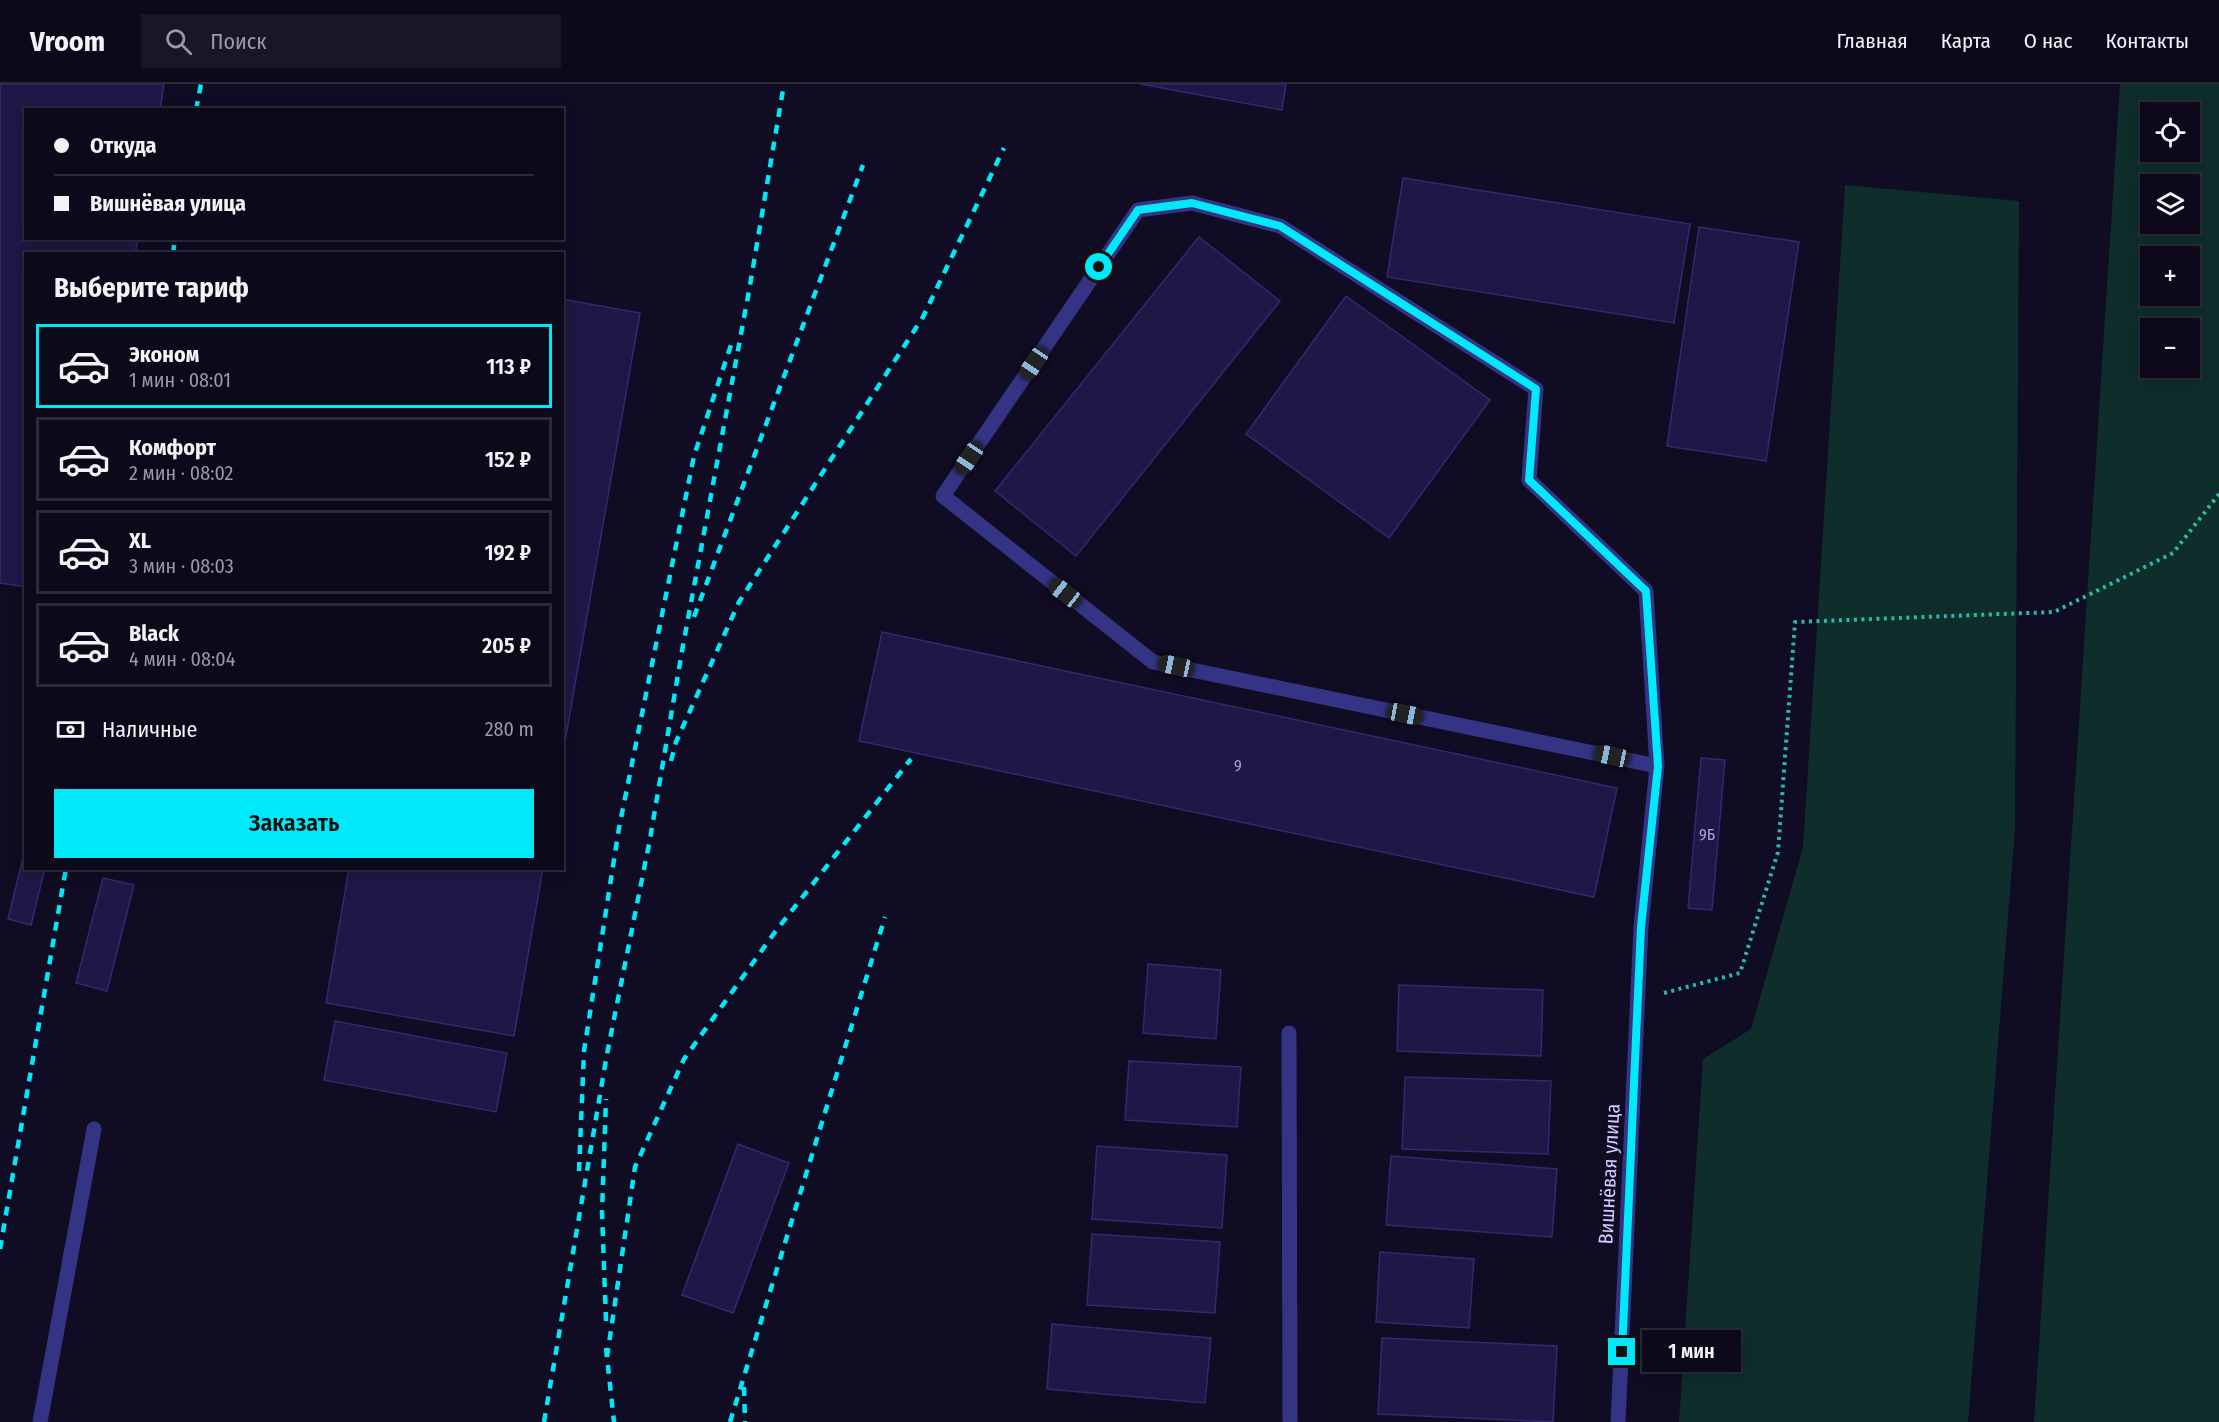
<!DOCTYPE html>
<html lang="ru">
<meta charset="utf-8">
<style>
:root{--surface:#0b091a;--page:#191727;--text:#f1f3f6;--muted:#9a9aa2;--line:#2b2a39;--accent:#00e9f9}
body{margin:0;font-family:"Fira Sans Condensed",sans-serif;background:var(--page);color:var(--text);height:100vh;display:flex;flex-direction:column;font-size:22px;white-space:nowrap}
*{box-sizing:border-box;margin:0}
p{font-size:20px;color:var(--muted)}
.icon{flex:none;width:33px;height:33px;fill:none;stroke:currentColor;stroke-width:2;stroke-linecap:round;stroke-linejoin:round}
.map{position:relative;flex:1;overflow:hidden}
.sheet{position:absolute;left:24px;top:168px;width:540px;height:618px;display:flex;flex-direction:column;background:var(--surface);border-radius:0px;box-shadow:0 3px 15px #0003,0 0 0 2px var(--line)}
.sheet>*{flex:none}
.guide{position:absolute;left:24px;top:24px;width:540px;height:132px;border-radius:0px;box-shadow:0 3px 15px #0003,0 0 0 2px var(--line);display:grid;align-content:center;height:132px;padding:0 30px;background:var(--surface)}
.buttons{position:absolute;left:2140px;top:18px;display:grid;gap:12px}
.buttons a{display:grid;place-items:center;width:60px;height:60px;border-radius:0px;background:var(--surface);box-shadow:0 3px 15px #0003,0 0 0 2px var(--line);font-size:30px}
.end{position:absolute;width:27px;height:27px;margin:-14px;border:8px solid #00e9f9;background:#111;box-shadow:0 0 0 3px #111}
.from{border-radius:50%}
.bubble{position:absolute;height:42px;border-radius:0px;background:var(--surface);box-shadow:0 3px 15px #0003,0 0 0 2px var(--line);font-size:20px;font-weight:600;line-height:42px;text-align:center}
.car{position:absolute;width:18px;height:36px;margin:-18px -9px;border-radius:8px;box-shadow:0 0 4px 2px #0007;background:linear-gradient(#222 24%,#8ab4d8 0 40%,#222 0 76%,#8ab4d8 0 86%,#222 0)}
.guide b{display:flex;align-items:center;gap:21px;height:57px;font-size:22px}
.guide b+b{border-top:2px solid var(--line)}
.guide i{width:15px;height:15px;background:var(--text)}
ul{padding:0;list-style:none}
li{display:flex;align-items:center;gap:18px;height:84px;margin:0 12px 9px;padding:0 18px;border:3px solid var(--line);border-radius:0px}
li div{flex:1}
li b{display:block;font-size:22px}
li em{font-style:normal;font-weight:600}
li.selected{border-color:var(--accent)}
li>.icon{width:54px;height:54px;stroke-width:1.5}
h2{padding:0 30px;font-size:27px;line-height:72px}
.pay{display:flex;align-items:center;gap:15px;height:66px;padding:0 30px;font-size:22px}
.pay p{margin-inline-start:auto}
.action{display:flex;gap:12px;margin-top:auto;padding:12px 30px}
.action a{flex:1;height:69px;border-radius:0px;background:var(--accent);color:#111;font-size:24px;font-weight:600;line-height:69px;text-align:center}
header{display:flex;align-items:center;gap:36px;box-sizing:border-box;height:84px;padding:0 30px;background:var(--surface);border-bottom:2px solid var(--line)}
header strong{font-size:28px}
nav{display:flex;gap:33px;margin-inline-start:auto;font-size:21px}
.search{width:420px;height:54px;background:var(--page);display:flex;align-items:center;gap:15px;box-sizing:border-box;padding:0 21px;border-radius:0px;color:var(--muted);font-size:22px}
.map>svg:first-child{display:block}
.green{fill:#0f2d2b;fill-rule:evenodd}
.building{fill:#1f1745;stroke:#342872;stroke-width:1.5}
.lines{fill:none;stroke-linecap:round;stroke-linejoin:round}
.path{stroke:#27baac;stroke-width:4;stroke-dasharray:3 4.5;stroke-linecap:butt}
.lane{stroke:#353484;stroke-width:15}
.street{stroke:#353484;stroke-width:15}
.rail{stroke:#00e9f9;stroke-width:4.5;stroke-dasharray:9 8;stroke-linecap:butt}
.route{stroke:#00e9f9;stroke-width:8}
.labels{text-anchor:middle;stroke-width:5;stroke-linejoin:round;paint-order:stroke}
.number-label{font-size:16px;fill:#a5a0d0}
.street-label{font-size:20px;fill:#d2ceff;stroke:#0f0c23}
</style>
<header>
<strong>Vroom</strong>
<div class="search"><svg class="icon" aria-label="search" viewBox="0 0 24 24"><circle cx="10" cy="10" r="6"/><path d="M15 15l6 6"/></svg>Поиск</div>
<nav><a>Главная</a><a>Карта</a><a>О нас</a><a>Контакты</a></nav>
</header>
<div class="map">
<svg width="2219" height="1338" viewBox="0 0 2219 1338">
<rect width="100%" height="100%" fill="#0f0c23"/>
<g class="green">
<path d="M2120,0h99v1338h-185zM2151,28h39v40h-39zM2151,100h39v40h-39zM2151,172h39v40h-39zM2151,244h39v40h-39z"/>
<polygon points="1845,101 2019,117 2015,745 1968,1338 1679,1338 1703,975 1751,945 1803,763"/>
</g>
<g class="building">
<polygon points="0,0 164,0 160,26 26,26 26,154 138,154 135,170 26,170 26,503 0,499"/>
<polygon points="1140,0 1286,0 1282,26"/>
<polygon points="1403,94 1690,140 1674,239 1387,193"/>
<polygon points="1699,143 1799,158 1766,377 1667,362"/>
<polygon points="1199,153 1280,217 1076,472 995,407"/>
<polygon points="1346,212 1490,316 1389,454 1246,350"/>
<polygon points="562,215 640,229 562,675"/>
<polygon points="882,548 1617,704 1594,813 859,657"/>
<polygon points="1701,674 1725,676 1712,826 1688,824"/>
<polygon points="22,778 26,779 26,784 45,784 31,841 8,835"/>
<polygon points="349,784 543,784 514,952 326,919"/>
<polygon points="103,794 134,801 107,907 76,899"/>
<polygon points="1148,880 1221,886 1216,955 1143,949"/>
<polygon points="1399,901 1543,906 1541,972 1397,967"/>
<polygon points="335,937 507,969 496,1028 324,996"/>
<polygon points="1129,977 1241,983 1237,1043 1125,1036"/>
<polygon points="1405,993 1551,997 1548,1070 1402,1065"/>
<polygon points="738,1060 789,1079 733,1229 682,1211"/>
<polygon points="1097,1062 1227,1071 1222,1144 1092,1135"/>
<polygon points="1391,1072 1557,1085 1552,1153 1386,1141"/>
<polygon points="1092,1150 1220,1158 1215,1229 1087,1221"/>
<polygon points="1380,1168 1474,1175 1469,1244 1376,1238"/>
<polygon points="1052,1240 1211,1254 1205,1319 1047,1305"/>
<polygon points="1382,1254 1557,1262 1553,1338 1378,1330"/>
</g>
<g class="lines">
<polyline class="path" points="1664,909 1740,889 1778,768 1795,538 2054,528 2173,469 2219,410"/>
<g class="lane">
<polyline points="1641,843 1657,682 1646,507 1529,396 1536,305 1280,142 1192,119 1138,126 943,412 1153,578 1657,682"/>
<polyline points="1289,949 1290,1338"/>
<polyline points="40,1338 94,1045"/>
</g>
<polyline class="street" points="1618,1338 1641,843"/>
<g class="rail">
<polyline points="196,26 201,0"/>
<polyline points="173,170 175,154"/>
<polyline points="694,533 863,81"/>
<polyline points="671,677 676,658 739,518 923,233 1004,64"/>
<polyline points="579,1087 584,967 619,744 694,372 733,255"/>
<polyline points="0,1165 66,784"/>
<polyline points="606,1237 602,1128 606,1015"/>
<polyline points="606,1264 614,1338"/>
<polyline points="607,1273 635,1083 684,975 775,848 911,675"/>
<polyline points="744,1303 745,1338"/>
<polyline points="544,1338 607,970 650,755 682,567 749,207 784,0"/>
<polyline points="730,1338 885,833"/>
</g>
</g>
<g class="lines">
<polyline class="route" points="1099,183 1138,126 1192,119 1280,142 1536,305 1529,396 1646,507 1658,682 1641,843 1622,1268"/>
</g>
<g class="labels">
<g class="number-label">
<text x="1238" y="687">9</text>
<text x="1707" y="756">9Б</text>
</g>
<g class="street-label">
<text transform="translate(1609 1090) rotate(-87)" y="7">Вишнёвая улица</text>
</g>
</g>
</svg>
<div class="buttons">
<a><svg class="icon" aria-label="locate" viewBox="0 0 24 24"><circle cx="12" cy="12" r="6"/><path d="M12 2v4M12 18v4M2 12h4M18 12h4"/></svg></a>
<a><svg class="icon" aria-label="layers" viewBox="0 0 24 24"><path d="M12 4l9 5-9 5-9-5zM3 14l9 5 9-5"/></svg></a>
<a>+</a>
<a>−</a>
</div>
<i class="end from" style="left:1099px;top:183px"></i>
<i class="end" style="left:1622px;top:1268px"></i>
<div class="bubble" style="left:1642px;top:1246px;width:99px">1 мин</div>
<i class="car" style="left:1034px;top:279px;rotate:214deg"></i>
<i class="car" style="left:969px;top:374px;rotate:214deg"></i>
<i class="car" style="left:1065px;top:509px;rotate:308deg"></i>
<i class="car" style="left:1176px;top:582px;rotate:282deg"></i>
<i class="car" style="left:1405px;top:630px;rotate:101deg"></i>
<i class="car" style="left:1612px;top:672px;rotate:282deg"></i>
<div class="guide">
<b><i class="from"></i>Откуда</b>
<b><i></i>Вишнёвая улица</b>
</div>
<section class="sheet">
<h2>Выберите тариф</h2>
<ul>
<li class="selected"><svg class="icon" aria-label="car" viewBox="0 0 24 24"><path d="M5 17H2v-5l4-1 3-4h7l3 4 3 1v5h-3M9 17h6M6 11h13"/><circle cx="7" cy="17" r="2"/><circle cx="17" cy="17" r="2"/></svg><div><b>Эконом</b><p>1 мин · 08:01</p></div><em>113 ₽</em></li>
<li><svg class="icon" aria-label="car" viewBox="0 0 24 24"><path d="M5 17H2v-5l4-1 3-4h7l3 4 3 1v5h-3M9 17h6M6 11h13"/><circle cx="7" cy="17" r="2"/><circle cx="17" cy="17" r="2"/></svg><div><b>Комфорт</b><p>2 мин · 08:02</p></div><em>152 ₽</em></li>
<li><svg class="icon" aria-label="car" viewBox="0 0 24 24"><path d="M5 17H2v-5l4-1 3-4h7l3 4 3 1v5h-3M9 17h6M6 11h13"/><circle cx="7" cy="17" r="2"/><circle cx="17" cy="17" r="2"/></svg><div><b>XL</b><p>3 мин · 08:03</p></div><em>192 ₽</em></li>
<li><svg class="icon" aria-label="car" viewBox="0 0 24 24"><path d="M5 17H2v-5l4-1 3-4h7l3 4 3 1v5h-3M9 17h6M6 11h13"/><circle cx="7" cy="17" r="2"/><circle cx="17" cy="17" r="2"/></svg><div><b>Black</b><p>4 мин · 08:04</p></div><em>205 ₽</em></li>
</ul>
<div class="pay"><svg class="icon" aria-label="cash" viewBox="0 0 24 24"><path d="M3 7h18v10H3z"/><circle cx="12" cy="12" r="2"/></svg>Наличные<p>280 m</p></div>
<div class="action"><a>Заказать</a></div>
</section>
</div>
